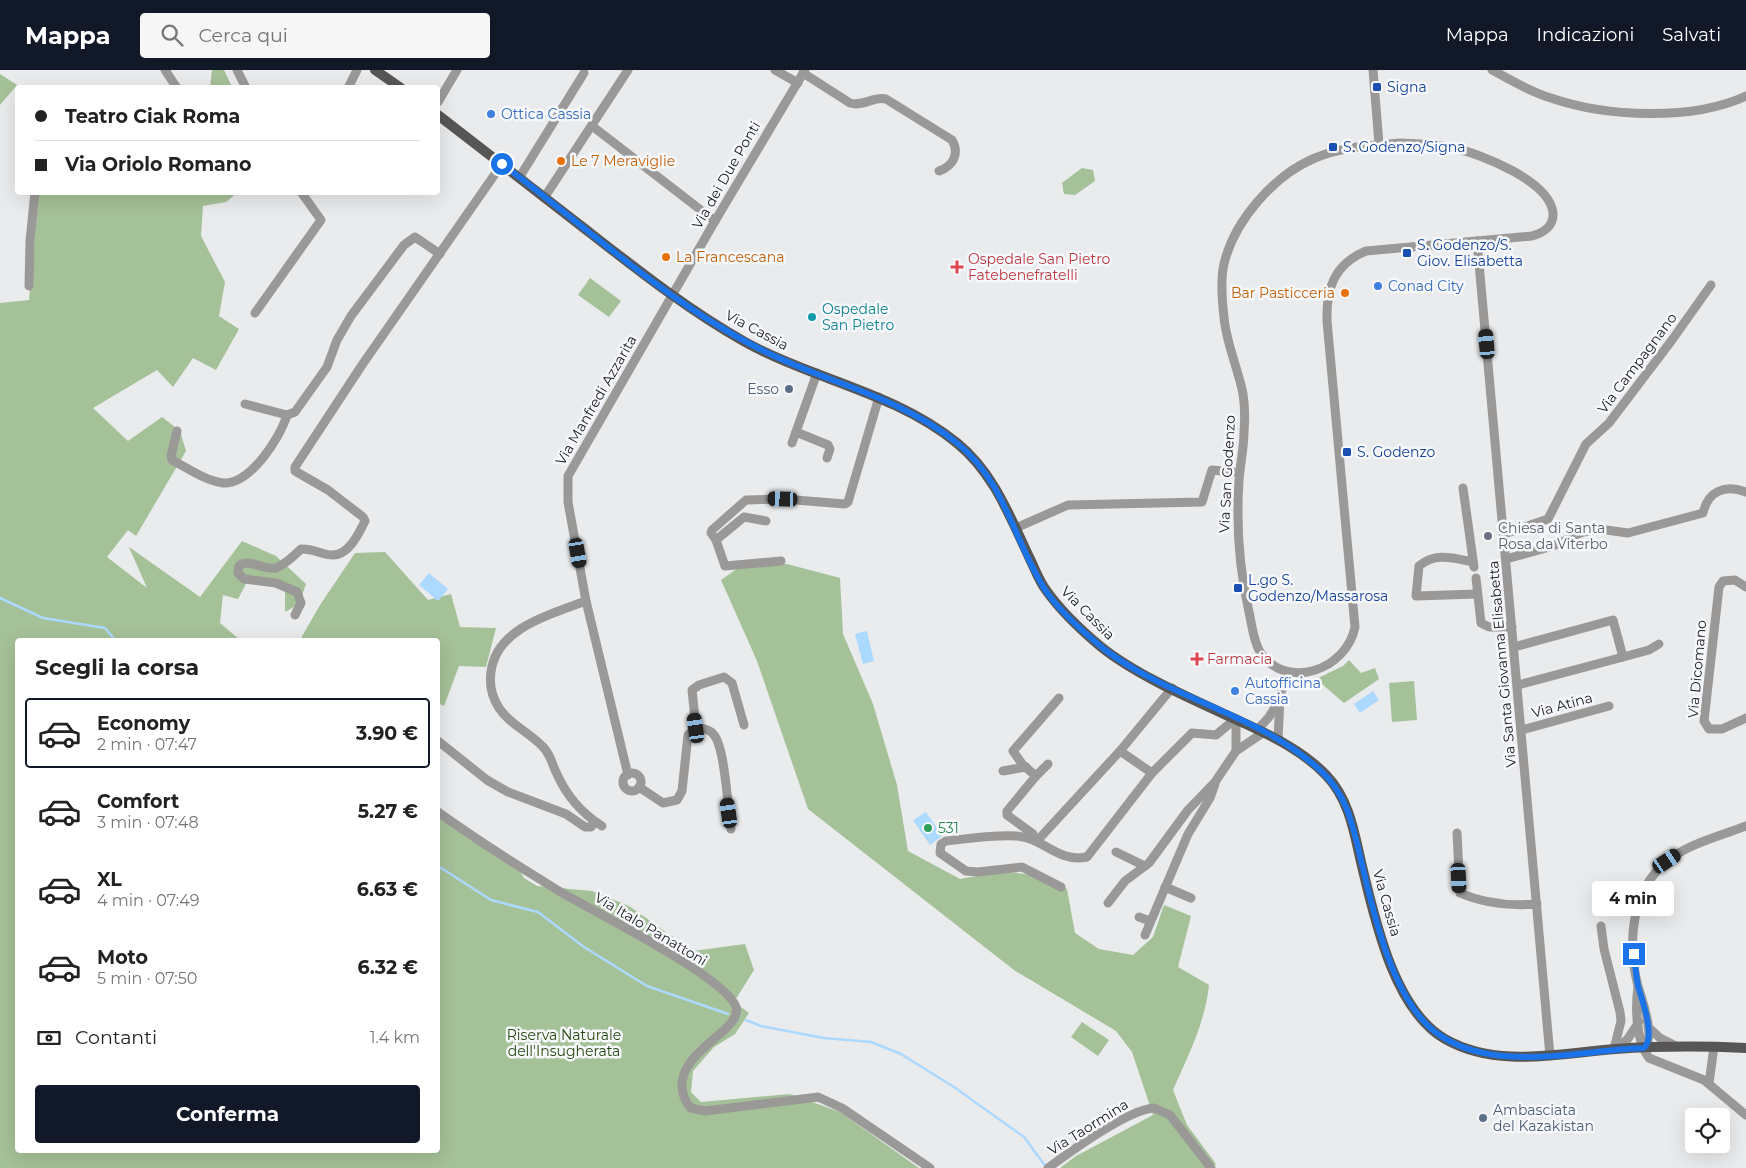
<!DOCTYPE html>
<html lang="it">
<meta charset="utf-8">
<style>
:root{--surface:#fff;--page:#f6f6f6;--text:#222;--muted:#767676;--line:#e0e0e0;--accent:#111827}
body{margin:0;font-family:Montserrat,sans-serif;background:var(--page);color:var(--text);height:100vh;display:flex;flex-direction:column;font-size:19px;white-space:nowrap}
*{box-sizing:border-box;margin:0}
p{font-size:16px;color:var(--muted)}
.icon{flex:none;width:28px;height:28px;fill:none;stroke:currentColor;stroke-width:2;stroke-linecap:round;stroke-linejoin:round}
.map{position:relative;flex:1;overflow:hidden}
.sheet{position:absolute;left:15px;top:568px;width:425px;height:515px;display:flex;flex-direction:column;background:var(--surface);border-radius:5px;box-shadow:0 5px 20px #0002}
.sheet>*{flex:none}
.banner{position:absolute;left:15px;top:15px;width:425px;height:110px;border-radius:5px;box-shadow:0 5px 20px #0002;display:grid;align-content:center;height:110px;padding:0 20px;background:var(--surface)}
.buttons{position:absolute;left:1685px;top:1038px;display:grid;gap:10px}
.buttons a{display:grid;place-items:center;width:45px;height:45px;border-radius:5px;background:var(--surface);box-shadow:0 5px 20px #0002;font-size:25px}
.end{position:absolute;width:22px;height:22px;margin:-11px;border:6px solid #1a73e8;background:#fff;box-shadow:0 0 0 2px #fff}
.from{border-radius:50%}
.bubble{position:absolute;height:35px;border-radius:5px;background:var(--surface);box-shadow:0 5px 20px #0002;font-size:16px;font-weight:700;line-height:35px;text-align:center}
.car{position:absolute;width:15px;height:30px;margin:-15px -8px;border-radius:6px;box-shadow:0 0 4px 1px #0007;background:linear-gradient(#222 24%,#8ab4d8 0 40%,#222 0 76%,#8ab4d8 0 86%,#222 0)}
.banner b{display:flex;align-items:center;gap:18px;height:48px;font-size:19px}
.banner b+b{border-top:1px solid var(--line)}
.banner i{width:12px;height:12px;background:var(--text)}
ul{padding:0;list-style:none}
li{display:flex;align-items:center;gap:15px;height:70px;margin:0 10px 8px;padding:0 10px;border:2px solid transparent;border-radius:5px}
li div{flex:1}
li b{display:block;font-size:19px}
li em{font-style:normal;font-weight:700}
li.selected{border-color:var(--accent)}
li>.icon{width:45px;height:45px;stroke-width:1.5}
h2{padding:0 20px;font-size:22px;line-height:60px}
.pay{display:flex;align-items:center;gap:12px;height:55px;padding:0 20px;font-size:19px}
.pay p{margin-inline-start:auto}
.button{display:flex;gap:10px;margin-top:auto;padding:10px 20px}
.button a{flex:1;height:58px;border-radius:5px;background:var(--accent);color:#fff;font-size:20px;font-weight:700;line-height:58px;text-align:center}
header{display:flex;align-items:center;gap:30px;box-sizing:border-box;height:70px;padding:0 25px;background:var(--accent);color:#fff}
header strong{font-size:24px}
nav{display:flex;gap:28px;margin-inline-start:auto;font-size:18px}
.search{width:350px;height:45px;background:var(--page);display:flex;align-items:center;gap:12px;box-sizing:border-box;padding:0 18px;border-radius:5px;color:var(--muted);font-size:19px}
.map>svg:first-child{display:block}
.green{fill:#a5c198}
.water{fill:#abd9ff}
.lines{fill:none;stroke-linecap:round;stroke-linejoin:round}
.stream{stroke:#abd9ff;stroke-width:2.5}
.minor{stroke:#9a9998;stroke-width:9}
.major{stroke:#585655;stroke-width:10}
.route{stroke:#1a73e8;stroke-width:6}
.transit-dot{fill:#1a4fb4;stroke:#f6f8fb;stroke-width:2}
.shop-dot{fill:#3f7fe0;stroke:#f6f8fb;stroke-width:2}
.food-dot{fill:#e8710a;stroke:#f6f8fb;stroke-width:2}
.health-dot{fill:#e0444e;stroke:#f6f8fb;stroke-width:2}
.culture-dot{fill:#0f9aa8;stroke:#f6f8fb;stroke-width:2}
.service-dot{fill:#5c6f8a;stroke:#f6f8fb;stroke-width:2}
.worship-dot{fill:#6b7280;stroke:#f6f8fb;stroke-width:2}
.leisure-dot{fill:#2e9e5b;stroke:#f6f8fb;stroke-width:2}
.labels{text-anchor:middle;stroke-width:5;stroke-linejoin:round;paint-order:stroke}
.transit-label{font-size:14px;fill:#164399;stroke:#f6f8fb;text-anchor:start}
.shop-label{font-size:14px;fill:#366cbe;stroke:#f6f8fb;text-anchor:start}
.food-label{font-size:14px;fill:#c56008;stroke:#f6f8fb;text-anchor:start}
.street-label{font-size:14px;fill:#202122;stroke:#f6f8fb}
.health-label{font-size:14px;fill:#be3a42;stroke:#f6f8fb;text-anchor:start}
.culture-label{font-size:14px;fill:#0d838f;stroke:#f6f8fb;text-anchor:start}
.service-label{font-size:14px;fill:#4e5e75;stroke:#f6f8fb;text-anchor:end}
.worship-label{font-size:14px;fill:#5b616d;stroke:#f6f8fb;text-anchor:start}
.leisure-label{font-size:14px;fill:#27864d;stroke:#f6f8fb;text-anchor:start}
.park-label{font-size:14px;fill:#24480e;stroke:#f6f8fb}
</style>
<header>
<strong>Mappa</strong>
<div class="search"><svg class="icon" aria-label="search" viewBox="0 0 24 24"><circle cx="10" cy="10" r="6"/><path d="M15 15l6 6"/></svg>Cerca qui</div>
<nav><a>Mappa</a><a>Indicazioni</a><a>Salvati</a></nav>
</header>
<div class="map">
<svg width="1746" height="1098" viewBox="0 0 1746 1098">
<rect width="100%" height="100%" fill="#e9ebed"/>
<g class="green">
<polygon points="212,0 224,0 232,17 210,17"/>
<polygon points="0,4 17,15 0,35"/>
<polygon points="1082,98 1093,100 1095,111 1075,125 1064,124 1062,113"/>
<polygon points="39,123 237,123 226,132 203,136 201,166 225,212 219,246 239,259 216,300 193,288 173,317 157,300 93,338 128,371 162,347 180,361 186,381 136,466 128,460 107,487 147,518 129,477 200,527 242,471 276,486 306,514 299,534 285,542 285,521 249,508 238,529 223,525 220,553 240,570 18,570 18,1080 438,1080 438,746 468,768 519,799 524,808 537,816 592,821 629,836 693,881 745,874 754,900 734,932 749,943 735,964 714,977 693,1001 691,1022 701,1032 790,1024 840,1042 919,1098 0,1098 0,233 29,230"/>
<polygon points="590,208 621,231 609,247 578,225"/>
<polygon points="385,482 428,530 451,524 460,557 496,558 486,597 459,596 444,636 438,633 438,570 300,570 320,535 355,483"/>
<path d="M787,494l53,14 3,56 30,70 24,81 11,66 52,28 44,-8 48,7 15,11 8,44 24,16 34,6 20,-18 11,-32 27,11 -13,51 31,18c-4,38 -21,71 -36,105l14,35 29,39 -4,4h-152l16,-12 77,-41 -21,-63 -16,-21 -102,-61 -206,-161 -51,-148 -36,-81 17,-12z"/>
<polygon points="1349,590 1361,603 1375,598 1379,609 1344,633 1316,609 1343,596"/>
<polygon points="1414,611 1417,650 1392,652 1389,613"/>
<polygon points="1082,952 1109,970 1098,986 1071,967"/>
</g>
<g class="water">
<polygon points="429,503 448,519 438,531 419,515"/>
<polygon points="867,561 874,591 863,594 855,564"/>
<polygon points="1373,621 1379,630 1360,643 1354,634"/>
<polygon points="926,742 942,766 930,775 913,750"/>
</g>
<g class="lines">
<g class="stream">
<polyline points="0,528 43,548 105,558 115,570"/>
<polyline points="438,796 491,830 538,842 584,877 647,916 728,944"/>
<polyline points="746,950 761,956 824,968 871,972 901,984 954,1017 1024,1067 1046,1097"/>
</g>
<g class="minor">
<polyline points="165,0 177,18"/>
<polyline points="237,0 246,18"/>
<polyline points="775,0 798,13"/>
<polyline points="1373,0 1379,74"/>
<path d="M1492,0c19,10 38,22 59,28 55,19 141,23 195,-2"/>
<path d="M803,3l47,30c14,4 23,-7 36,-4l66,41c8,14 1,26 -13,31"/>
<polyline points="348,18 357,0"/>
<polyline points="438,32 457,0"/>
<polyline points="596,59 715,151"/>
<path d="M1400,73c18,1 36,1 54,5 27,6 96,33 99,65 1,13 -10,20 -21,23l-166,15c-32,13 -40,38 -39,70l28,306c-8,42 -68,65 -95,25 -7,-12 -8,-27 -11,-40 -10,-44 -13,-86 -10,-131 1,-17 5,-33 5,-49 1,-13 1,-26 -1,-38 -5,-26 -17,-51 -19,-77 -2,-17 -4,-37 0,-53 10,-43 50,-89 91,-106 26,-11 57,-13 85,-15z"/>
<polyline points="519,108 584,3"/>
<polyline points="544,128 628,0"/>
<polyline points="1477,171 1550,986"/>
<polyline points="29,216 30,171 35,122"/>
<polyline points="255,243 321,150 301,122"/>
<polyline points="245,334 287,345 295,342 327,297 337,270 351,246 404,175 415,167 440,184"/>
<path d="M177,361l-6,25 1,4c15,8 34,21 51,23 27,2 57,-45 64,-68"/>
<polyline points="796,362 828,375 830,379 827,388"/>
<polyline points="792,373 817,303"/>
<polyline points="1463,418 1474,497"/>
<polyline points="766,451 744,447 716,470 711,463 712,460 746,430 783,429 845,434 848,432 879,327"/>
<polyline points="1016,458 1068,435 1202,432 1212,400 1233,402"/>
<polyline points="1504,464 1548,449 1586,374 1609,353 1672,270 1711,215"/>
<polyline points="716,470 725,496 781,491"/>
<path d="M1506,489l47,-13 30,-14 16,-3 29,4 75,-20c5,-22 22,-29 43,-21"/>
<path d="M1473,492c-20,-4 -38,-10 -54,4l-3,30 61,-2"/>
<polyline points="1476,508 1481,553 1489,557 1512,557"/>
<polyline points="1746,517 1735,510 1723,511 1719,517 1704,651 1709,659 1722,659 1746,648"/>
<path d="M586,531c-35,13 -90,27 -95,71 -2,13 1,25 8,36 11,17 32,25 45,40 7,8 8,16 12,24 10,23 25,41 46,54"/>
<path d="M295,545l6,-12 -4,-11 -21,-9 -32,-4 -6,-6 1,-7c10,-9 24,5 37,2 10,-4 18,-12 25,-19 11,-1 21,6 32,6 16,0 26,-22 32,-34l-2,-4 -35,-27 -33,-19v-4l67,-102 140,-201"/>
<polyline points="1514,577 1613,550 1623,587 1518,615"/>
<polyline points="1623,587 1649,580 1659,574"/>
<polyline points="1236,649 1236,681"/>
<polyline points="696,658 692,620 699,615 724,607 732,613 744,655"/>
<polyline points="1258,659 1269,647 1279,631"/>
<polyline points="1522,660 1609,636"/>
<polyline points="1278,669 1280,628 1286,602"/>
<polyline points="438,671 487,710 508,722 566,744 585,757 591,757 595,752"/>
<polyline points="1120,681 1152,703"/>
<polyline points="1003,701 1026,697"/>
<circle cx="632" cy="712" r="9"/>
<polyline points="628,705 586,531 568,432 568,406 715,151 805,0"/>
<polyline points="1036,706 1048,694"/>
<path d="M639,717l24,16 14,-3 5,-9 6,-56 8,-7c7,0 14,1 18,7 11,13 14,75 17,94"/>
<path d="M438,742c39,28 80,54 121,79 32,19 167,86 177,116 7,23 -57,43 -54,81 1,8 4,15 9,20l14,3 113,-14 24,11 88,60"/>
<path d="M1457,763l3,60c25,11 51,13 77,11"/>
<polyline points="1032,769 1033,764 1007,745 1007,741 1036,706 1023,695 1013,681 1059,628"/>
<polyline points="1037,771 1120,681 1172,618"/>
<polyline points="1116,782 1145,796"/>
<path d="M1061,817l-39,-20 -44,5 -12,-1 -26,-18 1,-9 5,-3c22,-2 48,-7 71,-5 27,2 41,27 70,21l65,-84 40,-40 24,2 19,-16"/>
<polyline points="1165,817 1191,828"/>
<polyline points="1108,833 1125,811 1149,793 1188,740 1215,712 1236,681 1264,662"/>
<polyline points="1139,847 1150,851"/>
<polyline points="1601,856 1604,879 1620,942 1621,951 1614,979"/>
<polyline points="1145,865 1188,764 1210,728 1215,714"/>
<path d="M1638,917c-3,21 -2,54 11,71l55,22 42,35"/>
<polyline points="1648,957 1660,968 1676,976"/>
<path d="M1644,978c12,-11 -2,-48 -6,-62 -11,-42 -7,-95 28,-124 21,-18 54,-26 80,-36"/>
<polyline points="1614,979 1627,970 1639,952"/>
<polyline points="1709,1013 1714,977"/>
<path d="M1048,1098c23,-17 79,-58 106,-60l16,7 41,53"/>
</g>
<g class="major">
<polyline points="375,0 401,18"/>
<path d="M438,45c50,39 100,78 151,117 50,39 101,79 156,110 69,38 149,50 212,101 37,30 53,74 73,116 5,10 9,22 16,31 14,20 35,40 54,56 38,31 101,57 146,78 28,13 58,28 80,51 23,24 28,56 35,87 13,54 32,147 84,177 53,30 114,14 171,10 43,-3 87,-3 130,-1"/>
</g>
</g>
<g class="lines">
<path class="route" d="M502,94c83,62 160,134 252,182 66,36 143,48 203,97 48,39 56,95 87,145 14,22 39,44 60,61 65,50 155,65 216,121 27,24 33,56 41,90 12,52 32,143 77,174 56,40 142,16 206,14 12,-11 -2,-48 -6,-62 -2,-10 -3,-22 -4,-32"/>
</g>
<g class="transit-dot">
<rect x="1372" y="12" width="10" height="10" rx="2.5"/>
<rect x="1328" y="72" width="10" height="10" rx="2.5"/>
<rect x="1402" y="178" width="10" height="10" rx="2.5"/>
<rect x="1342" y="377" width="10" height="10" rx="2.5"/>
<rect x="1233" y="513" width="10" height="10" rx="2.5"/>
</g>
<g class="shop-dot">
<circle cx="491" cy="44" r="5"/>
<circle cx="1378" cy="216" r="5"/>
<circle cx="1235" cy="621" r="5"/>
</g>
<g class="food-dot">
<circle cx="561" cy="91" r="5"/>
<circle cx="666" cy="187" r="5"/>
<circle cx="1345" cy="223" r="5"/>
</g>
<g class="health-dot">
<path d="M954.5 189.5h5v5h5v5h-5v5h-5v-5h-5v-5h5z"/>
<path d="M1194.5 581.5h5v5h5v5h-5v5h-5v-5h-5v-5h5z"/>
</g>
<circle class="culture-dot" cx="812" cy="247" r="5"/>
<g class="service-dot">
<circle cx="789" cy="319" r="5"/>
<circle cx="1483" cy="1048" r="5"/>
</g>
<circle class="worship-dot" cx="1488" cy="466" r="5"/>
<circle class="leisure-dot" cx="928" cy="758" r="5"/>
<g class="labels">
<g class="transit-label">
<text x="1387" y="22">Signa</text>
<text x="1343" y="82">S. Godenzo/Signa</text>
<text x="1417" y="180">S. Godenzo/S.<tspan x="1417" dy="16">Giov. Elisabetta</tspan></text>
<text x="1357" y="387">S. Godenzo</text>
<text x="1248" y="515">L.go S.<tspan x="1248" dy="16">Godenzo/Massarosa</tspan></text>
</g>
<g class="shop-label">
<text x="501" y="49">Ottica Cassia</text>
<text x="1388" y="221">Conad City</text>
<text x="1245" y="618">Autofficina<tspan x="1245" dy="16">Cassia</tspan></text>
</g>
<g class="food-label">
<text x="571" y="96">Le 7 Meraviglie</text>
<text x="676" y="192">La Francescana</text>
<text x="1335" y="228" text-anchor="end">Bar Pasticceria</text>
</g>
<g class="street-label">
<text transform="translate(726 105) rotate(-60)" y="5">Via dei Due Ponti</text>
<text transform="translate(757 260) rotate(28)" y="5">Via Cassia</text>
<text transform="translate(1637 293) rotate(-53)" y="5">Via Campagnano</text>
<text transform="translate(596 330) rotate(-60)" y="5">Via Manfredi Azzarita</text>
<text transform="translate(1227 404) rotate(-87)" y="5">Via San Godenzo</text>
<text transform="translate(1088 543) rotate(45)" y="5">Via Cassia</text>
<text transform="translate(1502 594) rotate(-95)" y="5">Via Santa Giovanna Elisabetta</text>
<text transform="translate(1697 599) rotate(-85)" y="5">Via Dicomano</text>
<text transform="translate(1562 635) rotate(-15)" y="5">Via Atina</text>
<text transform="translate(1387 833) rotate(74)" y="5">Via Cassia</text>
<text transform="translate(651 859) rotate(31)" y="5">Via Italo Panattoni</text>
<text transform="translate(1088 1057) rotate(-32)" y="5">Via Taormina</text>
</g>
<g class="health-label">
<text x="968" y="194">Ospedale San Pietro<tspan x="968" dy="16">Fatebenefratelli</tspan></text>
<text x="1207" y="594">Farmacia</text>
</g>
<g class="culture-label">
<text x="822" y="244">Ospedale<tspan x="822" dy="16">San Pietro</tspan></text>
</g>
<g class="service-label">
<text x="779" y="324">Esso</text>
<text x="1493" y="1045" text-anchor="start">Ambasciata<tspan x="1493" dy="16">del Kazakistan</tspan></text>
</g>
<g class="worship-label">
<text x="1498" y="463">Chiesa di Santa<tspan x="1498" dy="16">Rosa da Viterbo</tspan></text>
</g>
<g class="leisure-label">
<text x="938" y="763">531</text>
</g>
<g class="park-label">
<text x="564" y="970">Riserva Naturale<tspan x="564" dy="16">dell'Insugherata</tspan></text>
</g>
</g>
</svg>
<div class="buttons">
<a><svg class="icon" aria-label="locate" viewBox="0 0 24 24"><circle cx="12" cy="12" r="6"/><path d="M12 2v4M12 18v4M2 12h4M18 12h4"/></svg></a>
</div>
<i class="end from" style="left:502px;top:94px"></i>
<i class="end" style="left:1634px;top:884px"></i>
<div class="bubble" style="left:1592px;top:811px;width:82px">4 min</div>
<i class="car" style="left:1487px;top:274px;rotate:355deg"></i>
<i class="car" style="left:783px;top:429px;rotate:272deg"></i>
<i class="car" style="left:578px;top:483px;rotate:170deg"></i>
<i class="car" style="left:696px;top:658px;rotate:352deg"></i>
<i class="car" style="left:729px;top:743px;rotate:352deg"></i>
<i class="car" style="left:1667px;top:791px;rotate:56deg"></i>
<i class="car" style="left:1459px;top:808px;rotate:177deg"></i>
<div class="banner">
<b><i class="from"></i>Teatro Ciak Roma</b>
<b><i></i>Via Oriolo Romano</b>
</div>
<section class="sheet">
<h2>Scegli la corsa</h2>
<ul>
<li class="selected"><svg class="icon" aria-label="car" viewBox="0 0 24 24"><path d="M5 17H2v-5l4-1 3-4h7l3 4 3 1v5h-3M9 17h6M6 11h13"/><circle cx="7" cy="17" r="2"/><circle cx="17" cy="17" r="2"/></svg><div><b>Economy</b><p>2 min · 07:47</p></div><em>3.90 €</em></li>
<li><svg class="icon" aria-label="car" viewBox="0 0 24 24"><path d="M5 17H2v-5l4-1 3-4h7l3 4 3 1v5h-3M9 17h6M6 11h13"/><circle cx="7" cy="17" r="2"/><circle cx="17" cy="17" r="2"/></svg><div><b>Comfort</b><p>3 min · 07:48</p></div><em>5.27 €</em></li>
<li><svg class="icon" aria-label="car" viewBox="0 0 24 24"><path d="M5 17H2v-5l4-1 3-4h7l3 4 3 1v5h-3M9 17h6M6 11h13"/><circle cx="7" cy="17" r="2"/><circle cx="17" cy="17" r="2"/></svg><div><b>XL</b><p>4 min · 07:49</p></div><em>6.63 €</em></li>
<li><svg class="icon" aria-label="car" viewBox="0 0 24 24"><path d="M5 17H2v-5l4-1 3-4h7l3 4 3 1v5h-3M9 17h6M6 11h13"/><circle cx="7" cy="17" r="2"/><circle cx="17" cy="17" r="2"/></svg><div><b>Moto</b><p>5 min · 07:50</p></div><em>6.32 €</em></li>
</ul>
<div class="pay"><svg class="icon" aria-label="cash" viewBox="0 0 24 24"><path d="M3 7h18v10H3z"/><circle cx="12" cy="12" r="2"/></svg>Contanti<p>1.4 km</p></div>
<div class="button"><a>Conferma</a></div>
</section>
</div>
